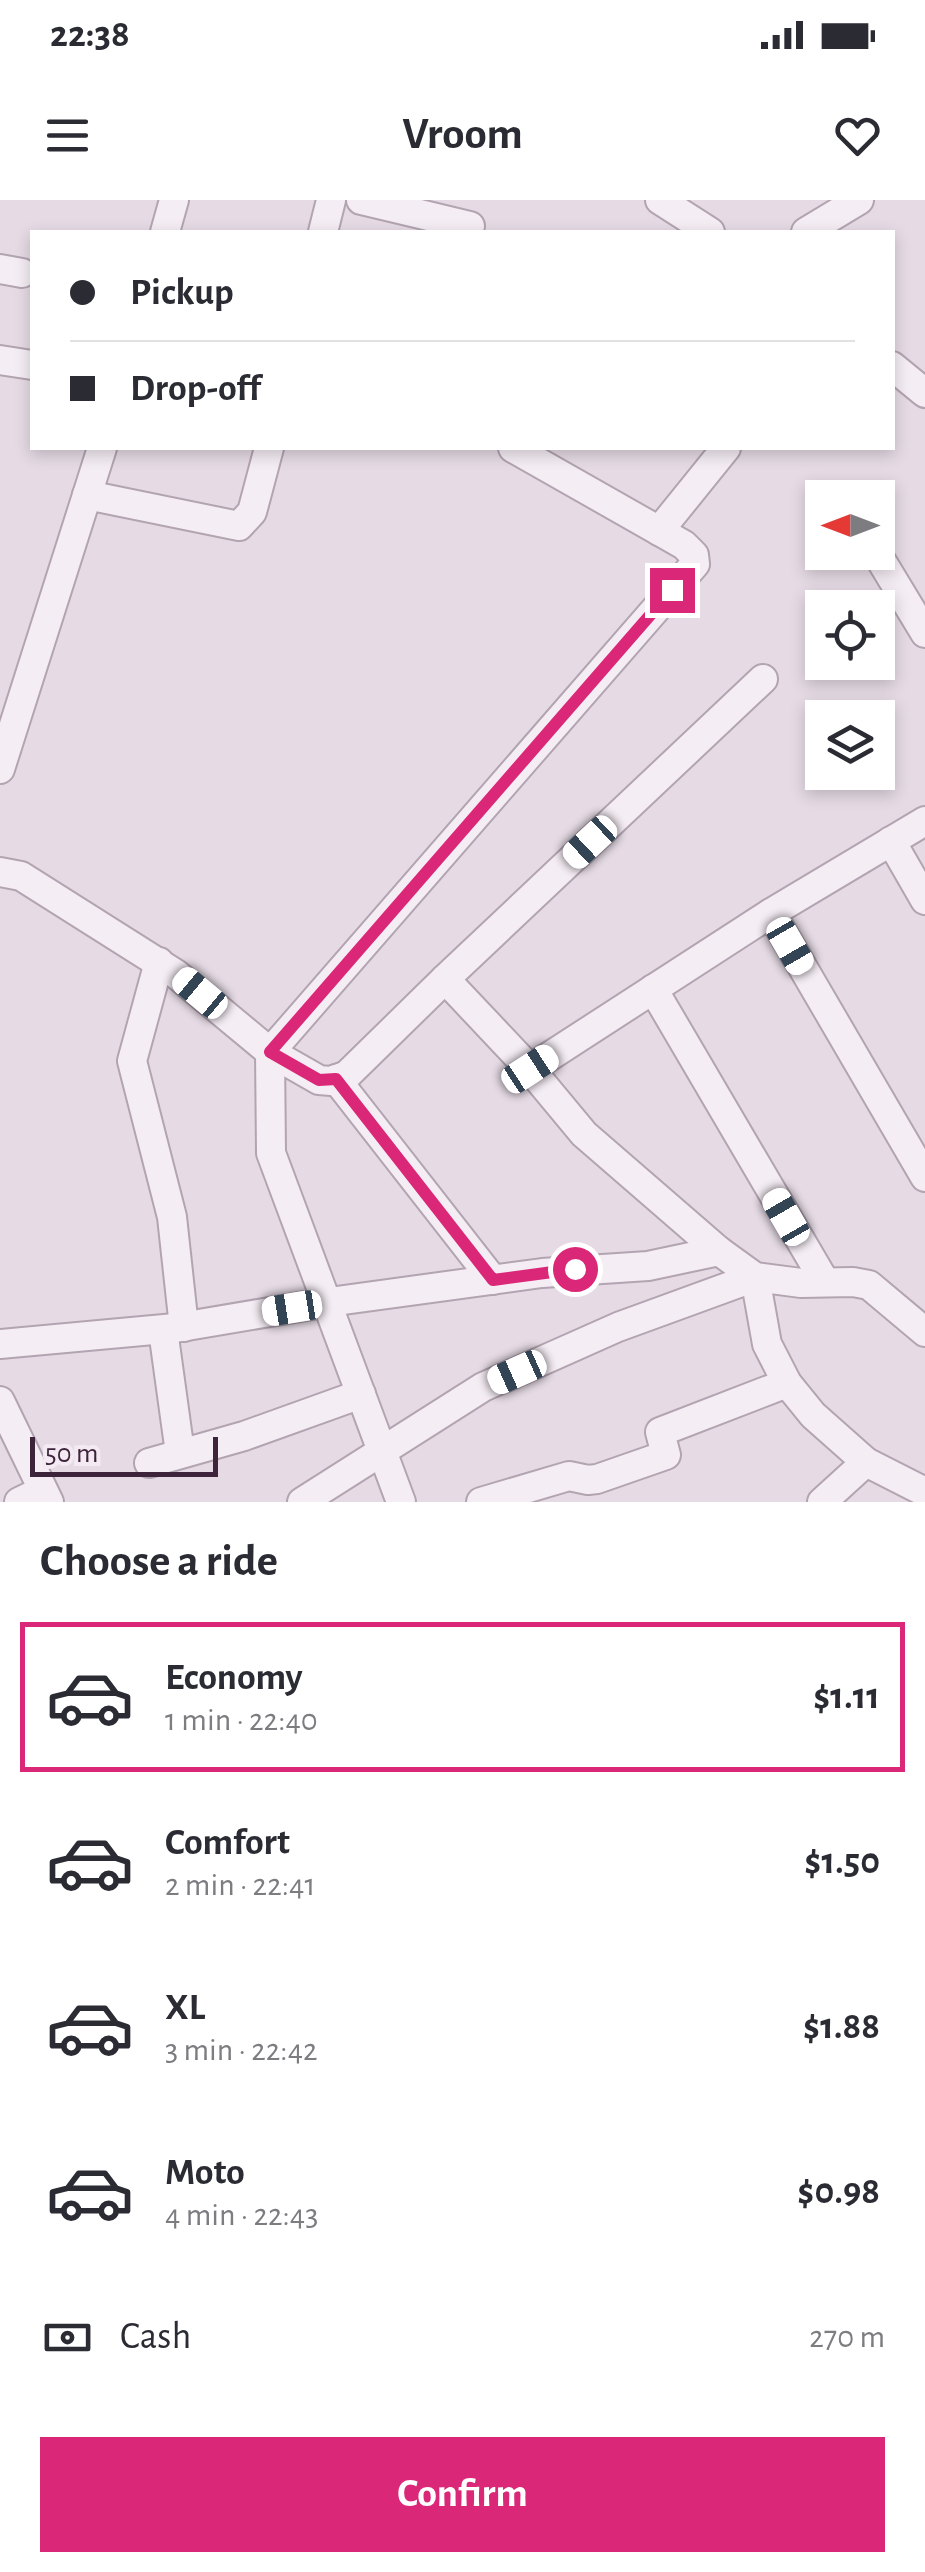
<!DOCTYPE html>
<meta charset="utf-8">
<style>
:root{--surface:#fff;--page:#f7f7f7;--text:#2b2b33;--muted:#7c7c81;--line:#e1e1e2;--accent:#db2777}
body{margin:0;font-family:"Alegreya Sans",sans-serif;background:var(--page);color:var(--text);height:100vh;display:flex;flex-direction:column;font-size:38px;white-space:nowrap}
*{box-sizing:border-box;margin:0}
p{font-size:32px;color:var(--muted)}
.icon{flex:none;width:55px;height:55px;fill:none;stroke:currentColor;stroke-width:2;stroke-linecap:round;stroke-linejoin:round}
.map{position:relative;height:1302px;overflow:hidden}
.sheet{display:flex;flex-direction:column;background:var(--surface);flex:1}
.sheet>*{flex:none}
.hud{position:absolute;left:30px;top:30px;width:865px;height:220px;border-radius:0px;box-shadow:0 5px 15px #0003;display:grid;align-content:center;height:220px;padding:0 40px;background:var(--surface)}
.needle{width:65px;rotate:270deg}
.tools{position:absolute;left:805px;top:280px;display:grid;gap:20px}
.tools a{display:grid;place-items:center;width:90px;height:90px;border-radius:0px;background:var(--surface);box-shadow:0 5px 15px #0003;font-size:50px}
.scale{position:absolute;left:30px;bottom:25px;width:188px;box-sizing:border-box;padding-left:10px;border:5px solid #3d243a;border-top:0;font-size:28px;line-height:35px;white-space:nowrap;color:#3d243a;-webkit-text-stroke:8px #f4eaf4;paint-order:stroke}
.end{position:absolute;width:45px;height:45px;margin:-22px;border:12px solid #db2777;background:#fff;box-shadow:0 0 0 5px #fff}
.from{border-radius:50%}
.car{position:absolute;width:30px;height:60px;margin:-30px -15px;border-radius:12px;box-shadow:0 0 8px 2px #0007;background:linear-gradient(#fff 24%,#345 0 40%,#fff 0 76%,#345 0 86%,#fff 0)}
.hud b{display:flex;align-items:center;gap:35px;height:95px;font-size:38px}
.hud b+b{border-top:2px solid var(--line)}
.hud i{width:25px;height:25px;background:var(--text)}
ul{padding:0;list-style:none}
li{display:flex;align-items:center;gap:30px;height:150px;margin:0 20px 15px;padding:0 20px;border:5px solid transparent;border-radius:0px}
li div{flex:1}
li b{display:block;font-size:38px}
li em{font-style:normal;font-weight:700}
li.active{border-color:var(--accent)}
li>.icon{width:90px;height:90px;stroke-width:1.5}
h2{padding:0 40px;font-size:45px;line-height:120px}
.pay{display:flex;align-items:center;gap:25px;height:110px;padding:0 40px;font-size:38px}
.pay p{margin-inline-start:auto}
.action{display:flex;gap:20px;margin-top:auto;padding:20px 40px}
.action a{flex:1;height:115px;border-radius:0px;background:var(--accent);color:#fff;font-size:40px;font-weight:700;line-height:115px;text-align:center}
.status{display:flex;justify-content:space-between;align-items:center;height:70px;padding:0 50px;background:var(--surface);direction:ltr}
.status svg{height:28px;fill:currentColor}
header{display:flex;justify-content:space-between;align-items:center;height:130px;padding:0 40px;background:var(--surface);font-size:45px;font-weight:700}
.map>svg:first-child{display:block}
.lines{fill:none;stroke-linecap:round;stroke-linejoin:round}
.minor-casing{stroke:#b3a4b2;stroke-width:32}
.minor{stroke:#f5edf4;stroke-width:28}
.route{stroke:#db2777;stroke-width:12}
</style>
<div class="status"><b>22:38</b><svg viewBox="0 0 49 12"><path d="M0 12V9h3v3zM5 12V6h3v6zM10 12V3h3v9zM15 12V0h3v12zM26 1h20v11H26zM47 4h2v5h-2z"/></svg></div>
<header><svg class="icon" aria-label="menu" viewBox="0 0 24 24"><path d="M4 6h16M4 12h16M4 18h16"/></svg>Vroom<svg class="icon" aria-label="heart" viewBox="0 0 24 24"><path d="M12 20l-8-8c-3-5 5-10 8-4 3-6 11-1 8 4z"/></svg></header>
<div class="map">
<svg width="925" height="1302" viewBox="0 0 925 1302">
<rect width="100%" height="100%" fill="#e6dbe5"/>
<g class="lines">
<defs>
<g id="minor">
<polyline points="361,0 470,26"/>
<polyline points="660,0 710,32"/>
<polyline points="165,32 174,0"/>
<polyline points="323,32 331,0"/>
<polyline points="806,32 859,0"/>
<polyline points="0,69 22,73"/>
<polyline points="0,160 32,165"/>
<polyline points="892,166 925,193"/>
<polyline points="87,295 239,326 252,312 269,248"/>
<polyline points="659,331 726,248"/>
<polyline points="876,352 925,433"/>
<polyline points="0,569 102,248"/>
<polyline points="891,641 925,700"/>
<polyline points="0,672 21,676 176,774 270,852 319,880 331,881 347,875 445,779 530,869 584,934 719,1051 755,1077 801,1083 853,1082 869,1085 925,1132"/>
<polyline points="771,713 925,977"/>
<polyline points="159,762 132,861 172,1017 184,1127"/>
<polyline points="445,779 763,479"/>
<polyline points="653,789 825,1082"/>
<polyline points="530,869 771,713 925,621"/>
<polyline points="336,879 493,1080"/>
<polyline points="163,1130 180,1253"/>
<polyline points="0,1144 175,1128 329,1102 542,1073 648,1066 719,1051"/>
<polyline points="0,1201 49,1302"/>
<polyline points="149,1263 244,1236 361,1194"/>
<polyline points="19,1302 42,1291"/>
<polyline points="302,1302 483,1187 618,1127 755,1077 767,1144 787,1183 813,1215 866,1262 925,1292"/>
<polyline points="401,1302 271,953 270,852 695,364 694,355 684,345 513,248"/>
<polyline points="481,1302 569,1276 588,1280 597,1279 666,1255 660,1232 787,1183"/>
<polyline points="822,1302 866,1262"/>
</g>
</defs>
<use href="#minor" class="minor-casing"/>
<use href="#minor" class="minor"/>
</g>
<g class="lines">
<polyline class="route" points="575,1069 493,1080 336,879 319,880 270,852 672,390"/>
</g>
</svg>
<div class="tools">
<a><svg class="needle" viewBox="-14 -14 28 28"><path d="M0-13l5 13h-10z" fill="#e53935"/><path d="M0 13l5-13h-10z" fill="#7c7c81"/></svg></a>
<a><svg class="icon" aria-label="locate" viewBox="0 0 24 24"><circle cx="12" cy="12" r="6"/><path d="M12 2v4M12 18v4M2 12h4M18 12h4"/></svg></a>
<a><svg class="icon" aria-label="layers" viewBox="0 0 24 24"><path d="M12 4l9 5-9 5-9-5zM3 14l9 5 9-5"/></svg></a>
</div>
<div class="scale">50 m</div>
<i class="end from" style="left:575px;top:1069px"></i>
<i class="end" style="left:672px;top:390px"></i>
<i class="car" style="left:590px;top:642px;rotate:227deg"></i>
<i class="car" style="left:790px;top:746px;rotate:150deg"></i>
<i class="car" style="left:200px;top:793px;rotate:310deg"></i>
<i class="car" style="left:530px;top:869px;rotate:57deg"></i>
<i class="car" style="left:786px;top:1017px;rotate:330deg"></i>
<i class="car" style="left:292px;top:1108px;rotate:261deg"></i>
<i class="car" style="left:517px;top:1172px;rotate:246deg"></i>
<div class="hud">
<b><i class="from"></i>Pickup</b>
<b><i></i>Drop-off</b>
</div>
</div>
<section class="sheet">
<h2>Choose a ride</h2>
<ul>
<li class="active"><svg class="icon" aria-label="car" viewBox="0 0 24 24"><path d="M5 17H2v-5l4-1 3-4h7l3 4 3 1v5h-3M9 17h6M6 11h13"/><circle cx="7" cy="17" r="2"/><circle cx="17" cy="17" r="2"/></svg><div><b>Economy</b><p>1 min · 22:40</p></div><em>$1.11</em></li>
<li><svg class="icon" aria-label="car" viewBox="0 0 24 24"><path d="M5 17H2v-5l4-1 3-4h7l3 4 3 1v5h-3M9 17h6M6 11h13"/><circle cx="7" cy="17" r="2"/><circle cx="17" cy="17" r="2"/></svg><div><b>Comfort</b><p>2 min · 22:41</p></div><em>$1.50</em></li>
<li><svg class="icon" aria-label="car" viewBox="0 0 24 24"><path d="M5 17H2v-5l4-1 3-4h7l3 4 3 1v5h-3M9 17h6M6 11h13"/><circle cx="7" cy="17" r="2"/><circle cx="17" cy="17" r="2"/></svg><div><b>XL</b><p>3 min · 22:42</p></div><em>$1.88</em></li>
<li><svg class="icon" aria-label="car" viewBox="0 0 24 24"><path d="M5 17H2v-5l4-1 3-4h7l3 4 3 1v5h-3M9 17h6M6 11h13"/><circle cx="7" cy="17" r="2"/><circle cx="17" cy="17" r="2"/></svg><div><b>Moto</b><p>4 min · 22:43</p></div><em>$0.98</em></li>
</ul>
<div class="pay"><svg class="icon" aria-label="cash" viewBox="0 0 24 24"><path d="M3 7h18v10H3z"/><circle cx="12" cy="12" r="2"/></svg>Cash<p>270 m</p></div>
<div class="action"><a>Confirm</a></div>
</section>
